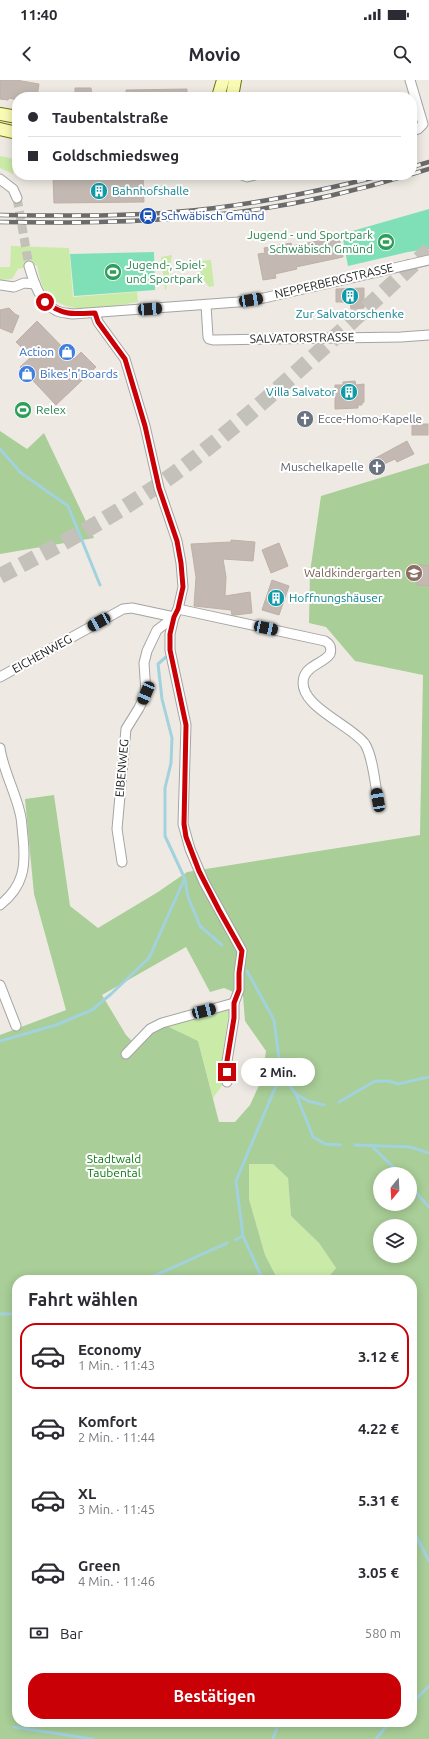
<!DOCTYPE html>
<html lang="de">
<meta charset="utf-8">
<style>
:root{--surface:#fff;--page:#f2f2f3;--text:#2b2b33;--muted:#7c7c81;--line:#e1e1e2;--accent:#ca0007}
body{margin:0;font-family:Ubuntu,sans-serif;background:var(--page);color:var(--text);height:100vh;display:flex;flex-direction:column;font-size:15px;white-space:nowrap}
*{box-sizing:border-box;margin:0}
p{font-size:13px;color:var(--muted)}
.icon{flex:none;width:22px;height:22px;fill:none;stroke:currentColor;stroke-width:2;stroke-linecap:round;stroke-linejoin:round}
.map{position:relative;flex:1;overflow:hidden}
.side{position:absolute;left:12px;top:1195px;width:405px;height:452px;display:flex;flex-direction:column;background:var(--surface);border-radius:16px;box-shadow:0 2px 10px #0003}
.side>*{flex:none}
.guide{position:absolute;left:12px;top:12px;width:405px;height:88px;border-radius:16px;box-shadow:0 2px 10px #0003;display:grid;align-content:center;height:88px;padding:0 16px;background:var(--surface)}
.needle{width:26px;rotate:198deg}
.controls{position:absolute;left:373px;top:1087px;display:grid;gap:8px}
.controls a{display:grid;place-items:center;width:44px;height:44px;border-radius:50%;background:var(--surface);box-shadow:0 2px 10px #0003;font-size:20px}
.end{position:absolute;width:18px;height:18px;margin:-9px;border:5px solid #ca0007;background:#fff;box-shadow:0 0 0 2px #fff}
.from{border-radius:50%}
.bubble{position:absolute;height:28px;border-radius:14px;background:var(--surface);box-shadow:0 2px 10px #0003;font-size:13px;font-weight:600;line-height:28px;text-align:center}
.car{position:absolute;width:12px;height:24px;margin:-12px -6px;border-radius:5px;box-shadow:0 0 3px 1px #0007;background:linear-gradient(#222 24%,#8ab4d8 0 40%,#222 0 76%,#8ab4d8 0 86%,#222 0)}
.guide b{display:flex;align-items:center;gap:14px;height:38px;font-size:15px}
.guide b+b{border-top:1px solid var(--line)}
.guide i{width:10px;height:10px;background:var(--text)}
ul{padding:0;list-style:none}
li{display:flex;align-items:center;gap:12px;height:66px;margin:0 8px 6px;padding:0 8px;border:2px solid transparent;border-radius:16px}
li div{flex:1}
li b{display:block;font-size:15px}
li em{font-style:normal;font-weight:600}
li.selected{border-color:var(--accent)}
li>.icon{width:36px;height:36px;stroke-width:1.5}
h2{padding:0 16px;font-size:18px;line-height:48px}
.pay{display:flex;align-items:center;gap:10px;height:44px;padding:0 16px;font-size:15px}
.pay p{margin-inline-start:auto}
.cta{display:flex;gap:8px;margin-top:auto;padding:8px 16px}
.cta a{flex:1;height:46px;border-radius:16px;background:var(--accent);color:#fff;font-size:16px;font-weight:600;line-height:46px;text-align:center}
.status{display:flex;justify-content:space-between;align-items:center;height:28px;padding:0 20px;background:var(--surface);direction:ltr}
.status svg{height:11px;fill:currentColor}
header{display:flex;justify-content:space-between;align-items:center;height:52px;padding:0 16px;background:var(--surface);font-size:18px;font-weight:600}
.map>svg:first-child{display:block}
.grass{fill:#caeaa7}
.forest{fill:#a9ce97;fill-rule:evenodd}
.pitch{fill:#7fdfb7}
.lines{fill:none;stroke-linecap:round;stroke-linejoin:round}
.stream{stroke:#a2d2dd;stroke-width:3}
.building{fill:#c3b9b2;stroke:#c0b0a5}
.street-tunnel{stroke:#c4c1bb;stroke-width:9;stroke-dasharray:9 4.5;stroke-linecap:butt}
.highway-tunnel{stroke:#c4c1bb;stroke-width:16;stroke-dasharray:16 8;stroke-linecap:butt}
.street-casing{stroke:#a4a4a4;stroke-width:11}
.secondary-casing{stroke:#6c7503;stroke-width:14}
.street{stroke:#fff;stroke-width:9}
.secondary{stroke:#f9fab5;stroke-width:12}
.rail-casing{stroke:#6b6b6b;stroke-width:4.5}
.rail{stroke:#fff;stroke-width:3;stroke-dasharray:9;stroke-linecap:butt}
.route{stroke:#ca0007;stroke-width:5}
.labels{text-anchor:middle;stroke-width:4;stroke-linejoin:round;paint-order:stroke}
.culture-label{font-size:12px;fill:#0d838f;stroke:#fff;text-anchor:start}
.transit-label{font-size:12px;fill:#164399;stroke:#fff;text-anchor:start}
.leisure-label{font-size:12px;fill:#27864d;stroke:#fff;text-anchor:start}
.street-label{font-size:12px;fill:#1d1d1d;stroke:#fff}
.shop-label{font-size:12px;fill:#366cbe;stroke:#fff;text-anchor:end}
.worship-label{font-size:12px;fill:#5b616d;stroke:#fff;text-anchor:start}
.education-label{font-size:12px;fill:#785e54;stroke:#fff;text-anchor:end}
.park-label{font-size:12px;fill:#0a7c10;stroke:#fff}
</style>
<div class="status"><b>11:40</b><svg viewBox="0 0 49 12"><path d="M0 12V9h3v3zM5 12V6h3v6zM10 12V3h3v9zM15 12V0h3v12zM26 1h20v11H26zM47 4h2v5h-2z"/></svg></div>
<header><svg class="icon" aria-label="back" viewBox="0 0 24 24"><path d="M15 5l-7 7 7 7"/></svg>Movio<svg class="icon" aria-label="search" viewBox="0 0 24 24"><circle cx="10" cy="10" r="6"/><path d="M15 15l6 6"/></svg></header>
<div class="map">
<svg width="429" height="1659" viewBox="0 0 429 1659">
<rect width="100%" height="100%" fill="#eeeae3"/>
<g class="grass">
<polygon points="0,76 15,79 13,94 0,88"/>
<path d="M11,166l58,2 4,49 64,-5 1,10c-30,4 -74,18 -94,-13 -4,-6 -5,-16 -7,-24l-19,4 -6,10 -12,1v-13h10z"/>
<polygon points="172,175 166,210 165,210 161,177"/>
<polygon points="211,180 214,206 209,207 200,195 198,181"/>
<polygon points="230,924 222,978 224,1003 213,1018 198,961 163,944"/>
<polygon points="249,1084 273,1084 288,1098 291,1136 319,1163 336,1188 326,1200 278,1200 265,1175 249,1119"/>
</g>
<g class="forest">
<polygon points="0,351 27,369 44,353 94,458 0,474"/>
<path d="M429,383v1276h-429v-704l66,-25 -32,-116 -9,-95 29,-4 16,111 28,22 60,-36 29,-20 233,-37 3,-160 -68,-14 -29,-34 -17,-4 1,-51 11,-76zM186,867l24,45 14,-4 19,8 2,25 21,30 -4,28 -12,26 -15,17h-16l-21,-81 -35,-17 -25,23 -12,-12 -24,-40zM249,1084h24l15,14 3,38 28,27 17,25 -10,12h86v442h-395v-442h261l-13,-25 -16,-56zM380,1094h30v30h-30zM380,1146h30v30h-30z"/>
</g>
<g class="pitch">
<polygon points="429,129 429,169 408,172 348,186 342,154"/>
<polygon points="154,172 155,210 74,216 70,174"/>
</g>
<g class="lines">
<g class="stream">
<polyline points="0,369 21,393 68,426 100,505"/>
<polyline points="166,577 158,584 162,619 172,658 171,683 165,708 165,756 185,799 188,817 200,846 222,865"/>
<polyline points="247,891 274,940 281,994 236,1101 243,1156 263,1200"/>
<polyline points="0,961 56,945 92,930 111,914 149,878 184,800"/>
<polyline points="281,994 296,1014 313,1057 325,1064 341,1065"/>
<polyline points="296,1014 308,1021 324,1025"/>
<polyline points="339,1022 375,1001 389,1001 398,1004 429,997"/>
<polyline points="355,1065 410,1067 429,1073"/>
<polyline points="371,1065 396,1090"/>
<polyline points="410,1106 429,1127"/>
<polyline points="235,1160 243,1156"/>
<polyline points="145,1200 227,1163"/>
<polyline points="0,1234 17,1234"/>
<polyline points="412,1448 429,1481"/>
<polyline points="412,1623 429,1606"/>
<polyline points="14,1647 93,1659"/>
<polyline points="273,1659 277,1648"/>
<polyline points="376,1659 385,1648"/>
</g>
</g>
<g class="building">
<polygon points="0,0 16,0 39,4 37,17 17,17 17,20 9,18 8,20 0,19"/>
<polygon points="75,8 91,8 92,17 75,17"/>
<polygon points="187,9 187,17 126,17 126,10"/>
<polygon points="143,96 144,122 54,123 53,97"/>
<polygon points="339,157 343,177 296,187 297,189 275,194 276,198 263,200 258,174 265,173 264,168 291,163 292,166"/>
<polygon points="364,208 364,228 351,229 350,222 336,222 336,209"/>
<polygon points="9,228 15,234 19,236 12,253 0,248 0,230"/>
<polygon points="37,241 74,279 81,272 96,287 56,325 20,287 31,277 16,262"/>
<polygon points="355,301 356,305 364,304 364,322 362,323 362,325 358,325 358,328 335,329 335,305 343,305 343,302"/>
<rect x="412" y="344" width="16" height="11"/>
<polygon points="407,361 414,374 397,382 395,379 382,385 383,390 375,393 370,381"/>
<polygon points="231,460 255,462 253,481 223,479 226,497 225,516 250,512 252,533 235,535 232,535 231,530 194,526 196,497 191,464 231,462"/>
<polygon points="279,463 288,486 271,493 262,470"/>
<polygon points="419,485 429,486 429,506 417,505"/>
<polygon points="272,500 289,506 279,535 262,530"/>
</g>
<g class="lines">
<polyline class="street-tunnel" points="17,118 29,186"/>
<path class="highway-tunnel" d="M0,496c62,-32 126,-66 182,-108 87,-66 166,-144 247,-218"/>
<defs>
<g id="street">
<polyline points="410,0 423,44 418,49 412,51"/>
<polyline points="242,95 247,97 255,95"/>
<polyline points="0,99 13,109 17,118"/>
<path d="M29,186c5,17 11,37 28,45 5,2 11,2 16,3l165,-12 26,-4 165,-38"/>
<polyline points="0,205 14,207 24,203 35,204"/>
<polyline points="206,225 208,257 209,259 213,260 401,257 429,255"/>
<polyline points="95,233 98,242 125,279 145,346 159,408 177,461 181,483 183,507 178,529 174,537 170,554 170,570 186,645 183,744 190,769 204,802 242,871 239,893 239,910 234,923 234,938 227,981 227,1002"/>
<path d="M178,529l147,32c5,3 7,6 5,13 -6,9 -22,11 -26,23 -9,28 48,48 61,67 8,13 10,40 13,56"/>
<polyline points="0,597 123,529 132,528 174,537"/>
<path d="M0,668c3,22 15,43 20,65 2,7 2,16 3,24 3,29 1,49 -23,68"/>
<polyline points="122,782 117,749 126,649 139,628 146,613 144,583 147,571 157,550 174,537"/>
<polyline points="0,905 16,946"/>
<polyline points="126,974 150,949 162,943 234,923"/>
</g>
<g id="secondary">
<polyline points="218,17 223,0"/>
<polyline points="232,17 235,0"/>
<polyline points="0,34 17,37"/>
<polyline points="0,49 17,53"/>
</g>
</defs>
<use href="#street" class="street-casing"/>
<use href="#secondary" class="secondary-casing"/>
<use href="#street" class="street"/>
<use href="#secondary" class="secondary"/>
<defs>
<g id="rail">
<polyline points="412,87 429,82"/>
<polyline points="412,94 429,89"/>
<path d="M0,135c71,1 144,2 215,-7 57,-7 113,-19 169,-33"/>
<path d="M0,142c56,1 111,1 167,-3 81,-5 163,-20 241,-44"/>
</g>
</defs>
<use href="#rail" class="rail-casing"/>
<use href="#rail" class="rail"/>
</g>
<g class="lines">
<path class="route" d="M45,222c19,14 28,12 50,11l3,9 27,37 20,67 14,62 18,53 4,22 2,24 -5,22 -4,8 -4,17v16l16,75 -2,99 2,13 13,34 20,39 23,41 -3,22v17l-5,13v15l-7,43v11"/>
</g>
<defs>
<symbol id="building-disc" viewBox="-11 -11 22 22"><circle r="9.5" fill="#0f9aa8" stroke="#fff"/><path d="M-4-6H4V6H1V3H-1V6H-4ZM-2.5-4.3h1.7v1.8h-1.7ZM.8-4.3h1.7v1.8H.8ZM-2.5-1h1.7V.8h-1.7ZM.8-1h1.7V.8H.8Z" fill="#fff"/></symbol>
<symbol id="station-disc" viewBox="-11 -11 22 22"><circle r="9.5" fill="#1a4fb4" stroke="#fff"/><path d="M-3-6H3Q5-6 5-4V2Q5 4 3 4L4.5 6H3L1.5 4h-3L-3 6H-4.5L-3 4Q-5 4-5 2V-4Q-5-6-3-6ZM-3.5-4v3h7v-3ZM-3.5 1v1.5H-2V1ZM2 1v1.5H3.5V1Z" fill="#fff"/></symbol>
<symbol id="stadium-disc" viewBox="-11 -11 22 22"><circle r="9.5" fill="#2e9e5b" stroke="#fff"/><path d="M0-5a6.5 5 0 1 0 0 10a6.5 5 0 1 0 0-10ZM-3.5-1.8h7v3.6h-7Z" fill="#fff"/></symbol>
<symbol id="shop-disc" viewBox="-11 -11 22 22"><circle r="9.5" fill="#3f7fe0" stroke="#fff"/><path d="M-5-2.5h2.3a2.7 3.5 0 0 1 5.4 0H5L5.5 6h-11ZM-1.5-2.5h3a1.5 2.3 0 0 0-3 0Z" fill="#fff"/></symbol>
<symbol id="church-disc" viewBox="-11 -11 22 22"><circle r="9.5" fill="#6b7280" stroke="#fff"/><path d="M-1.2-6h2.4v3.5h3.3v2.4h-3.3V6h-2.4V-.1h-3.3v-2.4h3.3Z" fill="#fff"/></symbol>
<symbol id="school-disc" viewBox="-11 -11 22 22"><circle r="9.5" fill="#8d6e63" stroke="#fff"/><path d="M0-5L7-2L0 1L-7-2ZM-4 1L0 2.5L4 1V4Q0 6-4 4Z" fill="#fff"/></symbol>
</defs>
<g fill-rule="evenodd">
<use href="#building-disc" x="89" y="101" width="20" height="20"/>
<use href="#station-disc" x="138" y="126" width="20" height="20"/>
<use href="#stadium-disc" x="376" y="152" width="20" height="20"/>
<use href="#stadium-disc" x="103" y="182" width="20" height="20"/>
<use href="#building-disc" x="340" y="206" width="20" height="20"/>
<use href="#shop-disc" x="57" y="262" width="20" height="20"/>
<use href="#shop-disc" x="17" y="284" width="20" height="20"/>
<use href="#building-disc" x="339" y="302" width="20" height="20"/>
<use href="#stadium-disc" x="13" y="320" width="20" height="20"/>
<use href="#church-disc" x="295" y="329" width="20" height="20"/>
<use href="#church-disc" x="367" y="377" width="20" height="20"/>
<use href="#school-disc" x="404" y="483" width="20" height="20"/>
<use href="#building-disc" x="266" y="508" width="20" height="20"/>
</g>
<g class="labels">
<g class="culture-label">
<text x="112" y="115">Bahnhofshalle</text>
<text x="350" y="238" text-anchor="middle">Zur Salvatorschenke</text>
<text x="336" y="316" text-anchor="end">Villa Salvator</text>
<text x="289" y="522">Hoffnungshäuser</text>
</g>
<g class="transit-label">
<text x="161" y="140">Schwäbisch Gmünd</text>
</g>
<g class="leisure-label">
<text x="373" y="159" text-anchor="end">Jugend - und Sportpark<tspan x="373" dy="14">Schwäbisch Gmünd</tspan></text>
<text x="126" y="189">Jugend-, Spiel-<tspan x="126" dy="14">und Sportpark</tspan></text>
<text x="36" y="334">Relex</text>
</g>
<g class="street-label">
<text transform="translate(334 201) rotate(-13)" y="4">NEPPERBERGSTRASSE</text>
<text transform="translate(302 258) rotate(-1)" y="4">SALVATORSTRASSE</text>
<text transform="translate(42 574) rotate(-29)" y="4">EICHENWEG</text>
<text transform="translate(122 688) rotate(-85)" y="4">EIBENWEG</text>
</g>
<g class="shop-label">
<text x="54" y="276">Action</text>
<text x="40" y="298" text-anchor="start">Bikes'n'Boards</text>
</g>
<g class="worship-label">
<text x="318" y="343">Ecce-Homo-Kapelle</text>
<text x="364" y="391" text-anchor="end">Muschelkapelle</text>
</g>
<g class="education-label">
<text x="401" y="497">Waldkindergarten</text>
</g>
<g class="park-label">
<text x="114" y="1083">Stadtwald<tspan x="114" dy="14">Taubental</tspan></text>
</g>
</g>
</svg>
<div class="controls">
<a><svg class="needle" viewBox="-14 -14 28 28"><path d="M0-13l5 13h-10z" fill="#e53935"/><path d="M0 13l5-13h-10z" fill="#7c7c81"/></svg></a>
<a><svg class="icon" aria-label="layers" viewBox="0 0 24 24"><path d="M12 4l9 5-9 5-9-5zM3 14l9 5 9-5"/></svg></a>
</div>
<i class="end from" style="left:45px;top:222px"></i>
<i class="end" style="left:227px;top:992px"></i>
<div class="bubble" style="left:241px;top:978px;width:74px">2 Min.</div>
<i class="car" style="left:251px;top:220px;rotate:80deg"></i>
<i class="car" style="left:150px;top:229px;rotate:86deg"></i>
<i class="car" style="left:99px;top:542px;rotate:241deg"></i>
<i class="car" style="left:266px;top:548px;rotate:102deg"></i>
<i class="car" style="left:146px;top:613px;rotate:203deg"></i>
<i class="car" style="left:378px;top:720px;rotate:350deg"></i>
<i class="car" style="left:204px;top:931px;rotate:76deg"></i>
<div class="guide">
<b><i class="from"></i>Taubentalstraße</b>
<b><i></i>Goldschmiedsweg</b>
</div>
<section class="side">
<h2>Fahrt wählen</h2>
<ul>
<li class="selected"><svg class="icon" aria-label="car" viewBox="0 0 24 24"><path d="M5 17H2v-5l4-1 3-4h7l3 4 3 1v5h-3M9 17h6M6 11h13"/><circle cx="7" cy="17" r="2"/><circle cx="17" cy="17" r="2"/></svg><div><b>Economy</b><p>1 Min. · 11:43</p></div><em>3.12 €</em></li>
<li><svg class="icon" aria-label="car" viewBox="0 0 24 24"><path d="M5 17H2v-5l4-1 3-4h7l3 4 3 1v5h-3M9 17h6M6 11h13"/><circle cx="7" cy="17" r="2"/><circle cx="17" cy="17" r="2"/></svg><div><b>Komfort</b><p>2 Min. · 11:44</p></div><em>4.22 €</em></li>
<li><svg class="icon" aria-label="car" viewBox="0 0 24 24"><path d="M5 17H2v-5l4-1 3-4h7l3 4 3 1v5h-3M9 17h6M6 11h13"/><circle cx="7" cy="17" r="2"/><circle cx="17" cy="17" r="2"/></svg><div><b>XL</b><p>3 Min. · 11:45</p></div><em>5.31 €</em></li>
<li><svg class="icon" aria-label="car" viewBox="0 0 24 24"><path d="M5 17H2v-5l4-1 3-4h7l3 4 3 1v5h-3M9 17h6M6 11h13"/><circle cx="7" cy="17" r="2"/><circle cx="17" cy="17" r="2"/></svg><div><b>Green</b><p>4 Min. · 11:46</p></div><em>3.05 €</em></li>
</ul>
<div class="pay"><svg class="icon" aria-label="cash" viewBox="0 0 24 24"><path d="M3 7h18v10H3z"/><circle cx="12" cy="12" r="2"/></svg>Bar<p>580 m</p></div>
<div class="cta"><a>Bestätigen</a></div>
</section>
</div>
